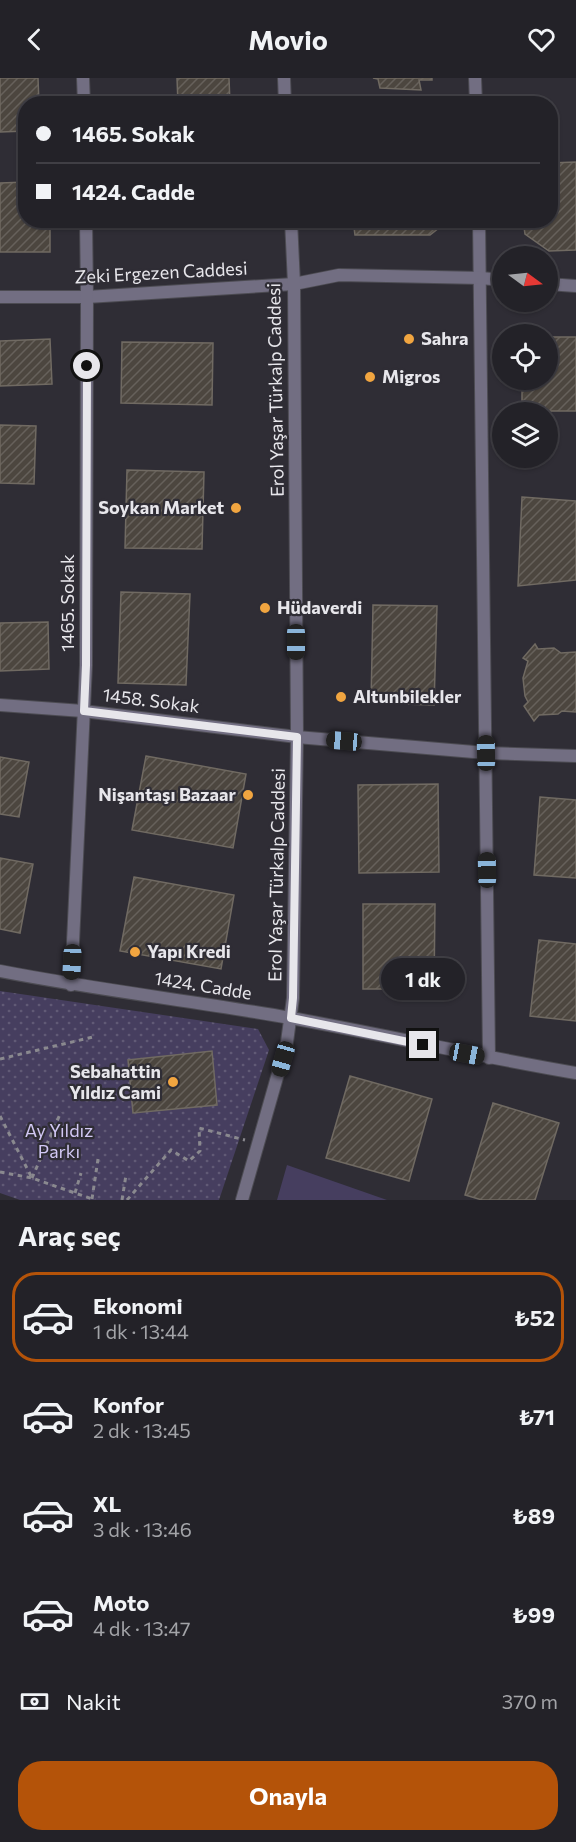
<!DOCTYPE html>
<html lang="tr">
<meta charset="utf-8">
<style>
:root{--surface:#232228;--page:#2b2a30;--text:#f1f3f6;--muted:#a3a4a8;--line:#403f45;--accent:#b45309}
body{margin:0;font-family:Commissioner,sans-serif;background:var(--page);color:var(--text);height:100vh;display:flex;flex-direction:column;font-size:22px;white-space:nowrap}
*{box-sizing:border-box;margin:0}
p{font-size:20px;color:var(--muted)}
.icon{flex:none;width:33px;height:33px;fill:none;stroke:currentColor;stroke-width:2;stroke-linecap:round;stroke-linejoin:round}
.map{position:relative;height:1122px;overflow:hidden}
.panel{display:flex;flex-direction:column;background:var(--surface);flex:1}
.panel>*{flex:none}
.hud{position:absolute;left:18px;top:18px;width:540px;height:132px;border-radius:24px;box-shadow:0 2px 4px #0004,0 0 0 2px var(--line);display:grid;align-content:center;height:132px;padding:0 18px;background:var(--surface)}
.needle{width:39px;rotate:105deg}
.controls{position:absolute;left:492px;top:168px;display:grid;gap:12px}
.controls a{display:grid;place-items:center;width:66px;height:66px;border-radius:50%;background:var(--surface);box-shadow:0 2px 4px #0004,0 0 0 2px var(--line);font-size:30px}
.end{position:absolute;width:27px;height:27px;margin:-14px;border:8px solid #e7e6eb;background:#111;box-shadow:0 0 0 3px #111}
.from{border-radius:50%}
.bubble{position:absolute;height:42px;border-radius:21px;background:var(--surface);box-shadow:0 2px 4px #0004,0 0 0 2px var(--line);font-size:20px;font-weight:700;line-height:42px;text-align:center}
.car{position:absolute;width:18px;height:36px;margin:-18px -9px;border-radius:8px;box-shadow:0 0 4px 2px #0007;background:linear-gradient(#222 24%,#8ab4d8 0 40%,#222 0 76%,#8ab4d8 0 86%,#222 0)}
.hud b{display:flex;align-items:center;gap:21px;height:57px;font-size:22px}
.hud b+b{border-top:2px solid var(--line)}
.hud i{width:15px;height:15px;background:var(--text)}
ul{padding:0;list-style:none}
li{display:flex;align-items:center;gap:18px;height:90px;margin:0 12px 9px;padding:0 6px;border:3px solid transparent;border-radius:24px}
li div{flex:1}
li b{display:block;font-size:22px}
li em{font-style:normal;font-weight:700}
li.current{border-color:var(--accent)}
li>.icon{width:54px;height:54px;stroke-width:1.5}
h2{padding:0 18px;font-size:27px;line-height:72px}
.pay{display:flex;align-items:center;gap:15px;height:66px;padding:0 18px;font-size:22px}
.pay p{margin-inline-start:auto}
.cta{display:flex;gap:12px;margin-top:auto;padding:12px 18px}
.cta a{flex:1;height:69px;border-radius:24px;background:var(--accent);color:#fff;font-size:24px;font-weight:700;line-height:69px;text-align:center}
header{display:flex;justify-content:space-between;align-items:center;height:78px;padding:0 18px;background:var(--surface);font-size:27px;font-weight:700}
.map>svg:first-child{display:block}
.green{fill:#463e5f}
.park{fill:url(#park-dots)}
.building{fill:url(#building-hatch);stroke:#706a62;stroke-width:1.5}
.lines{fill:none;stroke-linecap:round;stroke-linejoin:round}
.minor-casing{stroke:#4c4b52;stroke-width:14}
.tertiary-casing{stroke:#4c4b52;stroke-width:14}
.path{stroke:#8a898f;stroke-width:3;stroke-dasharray:4.5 4.5;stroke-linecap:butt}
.minor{stroke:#726e82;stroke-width:12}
.tertiary{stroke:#726e82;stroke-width:12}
.route{stroke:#e7e6eb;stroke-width:8}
.poi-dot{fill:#f1a540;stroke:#2f2d35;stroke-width:2}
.labels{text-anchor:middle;stroke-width:4.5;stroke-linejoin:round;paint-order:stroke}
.street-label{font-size:18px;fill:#e7e6eb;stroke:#2f2d35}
.poi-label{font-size:18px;font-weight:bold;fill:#e7e6eb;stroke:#2f2d35;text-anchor:start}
.park-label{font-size:18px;fill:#d2c8f4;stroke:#2f2d35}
</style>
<header><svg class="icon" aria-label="back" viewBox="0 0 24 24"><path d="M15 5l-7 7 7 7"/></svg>Movio<svg class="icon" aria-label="heart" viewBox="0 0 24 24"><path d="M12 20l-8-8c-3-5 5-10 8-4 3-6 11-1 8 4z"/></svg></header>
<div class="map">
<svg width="576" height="1122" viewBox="0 0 576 1122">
<defs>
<pattern id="park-dots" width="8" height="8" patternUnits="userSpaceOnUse" patternTransform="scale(1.5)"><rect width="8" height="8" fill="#463e5f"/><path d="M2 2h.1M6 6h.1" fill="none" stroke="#615a76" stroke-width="1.8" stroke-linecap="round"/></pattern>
<pattern id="building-hatch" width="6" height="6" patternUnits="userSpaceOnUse" patternTransform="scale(1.5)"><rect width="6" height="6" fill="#4c463f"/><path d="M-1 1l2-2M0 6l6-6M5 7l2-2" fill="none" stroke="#66615b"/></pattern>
</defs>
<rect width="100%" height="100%" fill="#2f2d35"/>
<polygon class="green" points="287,1087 387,1122 277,1122"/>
<polygon class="park" points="0,913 258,951 269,972 219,1122 20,1122 0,1115"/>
<g class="building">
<polygon points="0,0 38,0 39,26 26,26 26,53 0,54"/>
<polygon points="177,0 229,0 230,26 178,26"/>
<polygon points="373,0 432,0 432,2 419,2 421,12 380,10 378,1"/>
<polygon points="576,84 576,172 549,173 525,156 523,142 550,142 550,85"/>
<polygon points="26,104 26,142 50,142 50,174 0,174 0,105"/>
<polygon points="353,142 449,142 430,157 355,157"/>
<polygon points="548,259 576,259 576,333 522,333 522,302 548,302"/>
<polygon points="50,261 52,306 0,308 0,263"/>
<polygon points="122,264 213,265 212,327 121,325"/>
<polygon points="0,347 36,348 34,406 0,405"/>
<polygon points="127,392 204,394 202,471 125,470"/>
<polygon points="522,419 576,423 576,502 518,508"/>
<polygon points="121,514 190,516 186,607 118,605"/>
<polygon points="373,527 437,528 434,627 371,625"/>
<polygon points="48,544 49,591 0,593 0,545"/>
<polygon points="535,566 538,571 554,570 561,575 576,574 576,634 562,633 558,636 539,637 534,643 524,628 528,624 525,618 523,600 528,583 523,580"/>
<polygon points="146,678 246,696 233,770 132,752"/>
<polygon points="0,679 29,684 19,739 0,736"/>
<polygon points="438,706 439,794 359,795 358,707"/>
<polygon points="540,719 576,722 576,800 534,797"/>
<polygon points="0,780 33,786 20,855 0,851"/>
<polygon points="134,799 234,817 221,891 120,873"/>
<polygon points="363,826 435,826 434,911 363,911"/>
<polygon points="539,862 576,866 576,943 530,938"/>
<polygon points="212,973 217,1027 133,1035 128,982"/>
<polygon points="350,998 432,1021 409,1103 326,1080"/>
<polygon points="493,1025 559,1045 535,1122 482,1122 465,1117"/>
</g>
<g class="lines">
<defs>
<g id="minor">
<polyline points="83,0 84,26"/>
<polyline points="475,0 476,26"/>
<polyline points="479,142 489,980"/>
<polyline points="548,206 576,208"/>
<polyline points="0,219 87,219 294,206 339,197 481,200 502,202"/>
<polyline points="0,627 83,633 297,659 486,675 576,678"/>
<path d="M0,893c97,19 194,30 291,47 95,17 190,39 285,55"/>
<polyline points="71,907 86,587 87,219 86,142"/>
</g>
<g id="tertiary">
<polyline points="284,0 285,26"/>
<polyline points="242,1122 287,964 293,920 297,659 294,206 291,142"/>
</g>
</defs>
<use href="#minor" class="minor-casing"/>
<use href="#tertiary" class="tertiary-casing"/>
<g class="path">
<polyline points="0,981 93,959"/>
<polyline points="0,1038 32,1100"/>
<polyline points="0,1094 32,1100 95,1122"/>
<polyline points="32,1100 61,1034"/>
<polyline points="75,1115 81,1095"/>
<polyline points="92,1121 98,1081"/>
<polyline points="122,1122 126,1097"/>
<polyline points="127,1122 171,1072 189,1083 200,1073 199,1050 245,1062"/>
</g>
<use href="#minor" class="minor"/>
<use href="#tertiary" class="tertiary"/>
</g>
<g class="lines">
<polyline class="route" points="87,288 86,587 84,633 297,659 293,920 291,940 423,967"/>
</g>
<g class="poi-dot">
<circle cx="409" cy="261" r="6"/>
<circle cx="370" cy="299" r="6"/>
<circle cx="236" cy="430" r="6"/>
<circle cx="265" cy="530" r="6"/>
<circle cx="341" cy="619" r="6"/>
<circle cx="248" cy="717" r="6"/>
<circle cx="135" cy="874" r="6"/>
<circle cx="173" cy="1004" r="6"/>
</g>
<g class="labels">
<g class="street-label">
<text transform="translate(161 195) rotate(-3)" y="6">Zeki Ergezen Caddesi</text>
<text transform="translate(276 312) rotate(-91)" y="6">Erol Yaşar Türkalp Caddesi</text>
<text transform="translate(68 525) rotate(-90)" y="6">1465. Sokak</text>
<text transform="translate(151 623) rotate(7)" y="6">1458. Sokak</text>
<text transform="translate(277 797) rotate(-89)" y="6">Erol Yaşar Türkalp Caddesi</text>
<text transform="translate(203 908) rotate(9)" y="6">1424. Cadde</text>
</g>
<g class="poi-label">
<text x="421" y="267">Sahra</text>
<text x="382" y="305">Migros</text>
<text x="224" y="436" text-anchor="end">Soykan Market</text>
<text x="277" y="536">Hüdaverdi</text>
<text x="353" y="625">Altunbilekler</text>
<text x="236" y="723" text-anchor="end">Nişantaşı Bazaar</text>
<text x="147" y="880">Yapı Kredi</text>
<text x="161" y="1000" text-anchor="end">Sebahattin<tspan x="161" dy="21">Yıldız Cami</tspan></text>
</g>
<g class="park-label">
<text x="59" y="1059">Ay Yıldız<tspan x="59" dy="21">Parkı</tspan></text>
</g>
</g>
</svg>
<div class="controls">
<a><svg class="needle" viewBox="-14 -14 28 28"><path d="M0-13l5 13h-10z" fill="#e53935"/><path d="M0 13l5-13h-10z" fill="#a3a4a8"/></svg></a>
<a><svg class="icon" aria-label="locate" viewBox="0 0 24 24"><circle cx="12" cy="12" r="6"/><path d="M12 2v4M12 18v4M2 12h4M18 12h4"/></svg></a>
<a><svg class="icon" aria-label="layers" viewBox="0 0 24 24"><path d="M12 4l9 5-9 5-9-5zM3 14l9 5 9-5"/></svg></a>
</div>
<i class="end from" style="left:87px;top:288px"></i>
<i class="end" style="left:423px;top:967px"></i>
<div class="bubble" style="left:381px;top:880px;width:84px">1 dk</div>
<i class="car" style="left:296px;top:564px;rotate:180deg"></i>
<i class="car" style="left:344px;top:663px;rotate:275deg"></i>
<i class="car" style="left:486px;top:675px;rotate:359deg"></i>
<i class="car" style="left:487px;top:792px;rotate:359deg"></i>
<i class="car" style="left:72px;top:884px;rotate:183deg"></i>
<i class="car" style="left:467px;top:976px;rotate:101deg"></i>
<i class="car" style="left:283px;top:981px;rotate:196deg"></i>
<div class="hud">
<b><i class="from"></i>1465. Sokak</b>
<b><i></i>1424. Cadde</b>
</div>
</div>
<section class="panel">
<h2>Araç seç</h2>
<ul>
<li class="current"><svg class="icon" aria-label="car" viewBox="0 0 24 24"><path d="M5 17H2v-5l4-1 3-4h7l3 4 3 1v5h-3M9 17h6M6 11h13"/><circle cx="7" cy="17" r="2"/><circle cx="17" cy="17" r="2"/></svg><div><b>Ekonomi</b><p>1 dk · 13:44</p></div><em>₺52</em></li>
<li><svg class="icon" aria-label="car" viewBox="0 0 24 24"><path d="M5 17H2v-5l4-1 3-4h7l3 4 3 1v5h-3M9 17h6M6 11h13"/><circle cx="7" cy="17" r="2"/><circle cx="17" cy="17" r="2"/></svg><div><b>Konfor</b><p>2 dk · 13:45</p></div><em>₺71</em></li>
<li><svg class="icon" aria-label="car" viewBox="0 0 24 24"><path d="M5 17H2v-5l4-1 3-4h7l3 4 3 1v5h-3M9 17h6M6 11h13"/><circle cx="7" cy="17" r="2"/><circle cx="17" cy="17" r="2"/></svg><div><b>XL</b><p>3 dk · 13:46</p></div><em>₺89</em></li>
<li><svg class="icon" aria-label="car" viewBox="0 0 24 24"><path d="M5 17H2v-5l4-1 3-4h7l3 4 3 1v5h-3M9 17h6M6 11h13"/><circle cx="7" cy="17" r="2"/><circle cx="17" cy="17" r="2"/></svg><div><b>Moto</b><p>4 dk · 13:47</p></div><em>₺99</em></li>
</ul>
<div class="pay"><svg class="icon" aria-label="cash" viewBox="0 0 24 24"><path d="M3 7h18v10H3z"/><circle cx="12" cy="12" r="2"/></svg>Nakit<p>370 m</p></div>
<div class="cta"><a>Onayla</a></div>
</section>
